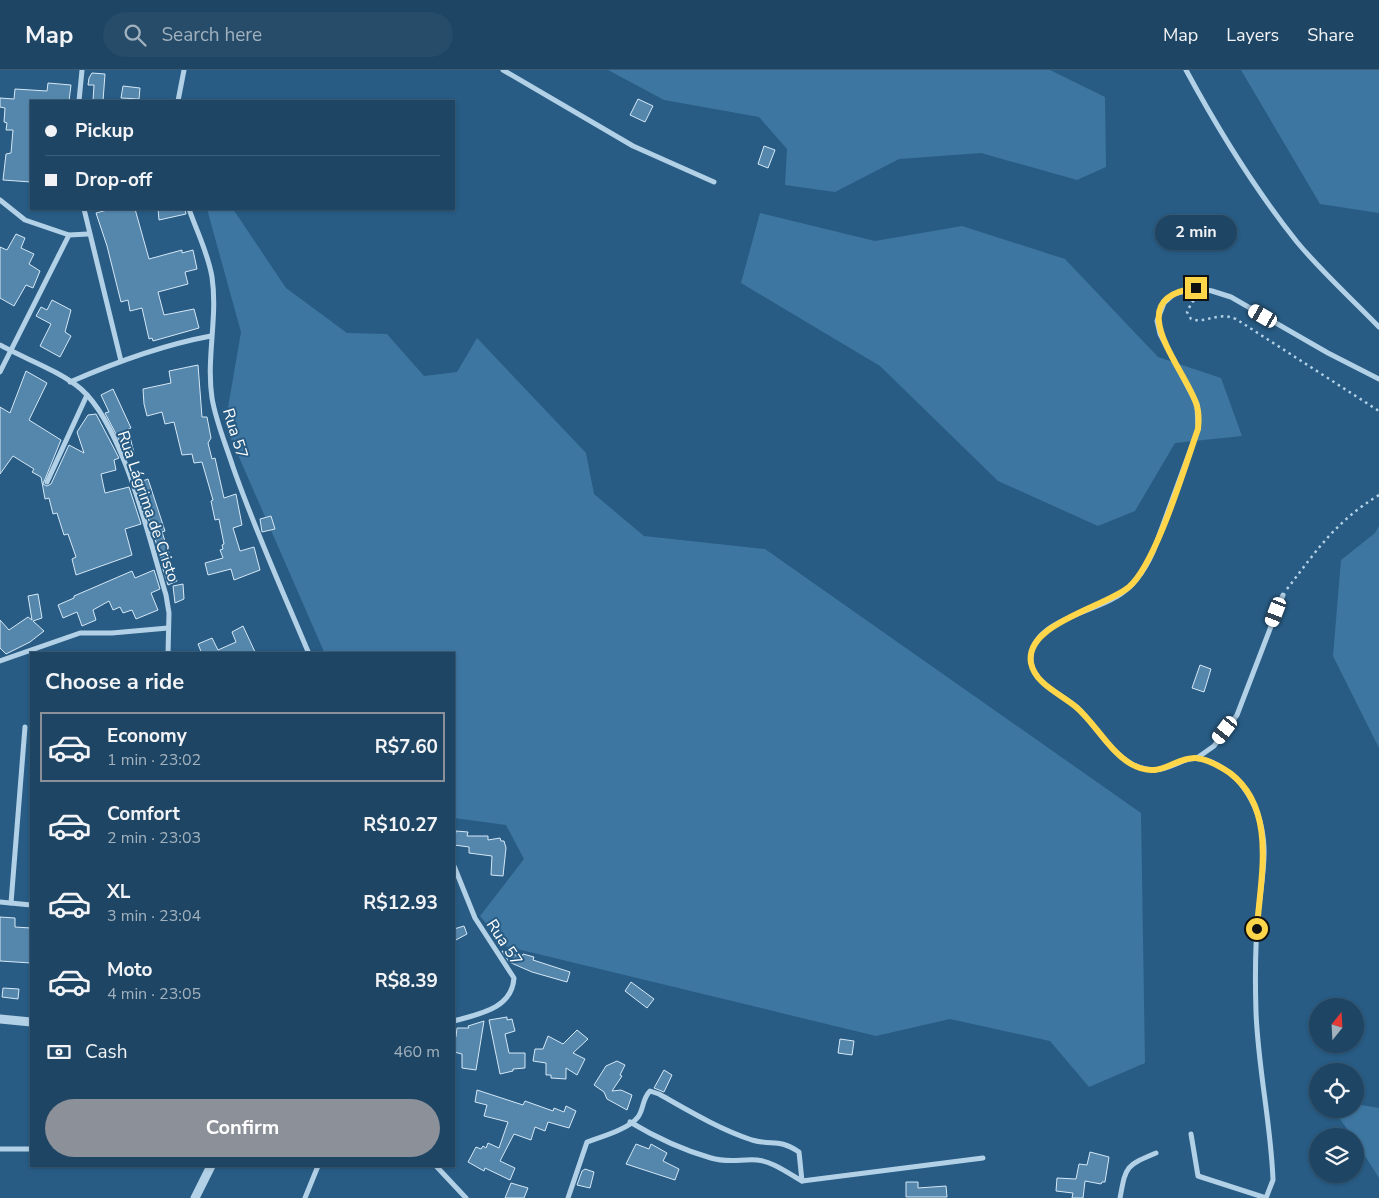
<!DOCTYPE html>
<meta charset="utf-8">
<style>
:root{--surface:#1e4563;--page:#264c69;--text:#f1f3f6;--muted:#a1b1be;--line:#3c5d78;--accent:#8c9099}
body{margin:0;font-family:"Nunito Sans",sans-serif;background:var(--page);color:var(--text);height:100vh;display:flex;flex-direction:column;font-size:19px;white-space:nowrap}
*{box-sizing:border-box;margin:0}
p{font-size:16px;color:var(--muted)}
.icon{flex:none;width:28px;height:28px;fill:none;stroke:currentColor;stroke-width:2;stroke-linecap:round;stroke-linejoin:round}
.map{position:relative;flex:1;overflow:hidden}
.details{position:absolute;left:30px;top:582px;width:425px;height:515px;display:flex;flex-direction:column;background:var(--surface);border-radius:0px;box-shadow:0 1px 4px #0004,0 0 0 1px var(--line)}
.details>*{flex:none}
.top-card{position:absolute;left:30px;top:30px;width:425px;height:110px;border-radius:0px;box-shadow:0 1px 4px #0004,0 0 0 1px var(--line);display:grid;align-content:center;height:110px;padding:0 15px;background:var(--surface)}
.needle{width:32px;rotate:18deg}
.fabs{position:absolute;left:1309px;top:928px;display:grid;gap:10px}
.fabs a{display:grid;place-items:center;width:55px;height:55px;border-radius:50%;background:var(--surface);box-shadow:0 1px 4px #0004,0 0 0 1px var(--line);font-size:25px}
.end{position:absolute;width:22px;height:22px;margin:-11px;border:6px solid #ffd54a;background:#111;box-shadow:0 0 0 2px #111}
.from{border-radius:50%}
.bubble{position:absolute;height:35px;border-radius:18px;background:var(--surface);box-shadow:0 1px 4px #0004,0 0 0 1px var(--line);font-size:16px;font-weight:700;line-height:35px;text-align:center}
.car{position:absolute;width:15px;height:30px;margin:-15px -8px;border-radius:6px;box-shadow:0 0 4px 1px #0007;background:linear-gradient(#fff 24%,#345 0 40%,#fff 0 76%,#345 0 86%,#fff 0)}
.top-card b{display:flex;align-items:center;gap:18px;height:48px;font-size:19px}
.top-card b+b{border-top:1px solid var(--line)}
.top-card i{width:12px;height:12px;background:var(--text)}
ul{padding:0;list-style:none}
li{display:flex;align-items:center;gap:15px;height:70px;margin:0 10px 8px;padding:0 5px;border:2px solid transparent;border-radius:0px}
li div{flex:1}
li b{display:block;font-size:19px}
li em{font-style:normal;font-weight:700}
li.current{border-color:var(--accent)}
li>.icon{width:45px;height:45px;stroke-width:1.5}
h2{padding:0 15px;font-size:22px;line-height:60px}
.pay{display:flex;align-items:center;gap:12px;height:55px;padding:0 15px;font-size:19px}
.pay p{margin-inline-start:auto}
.cta{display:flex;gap:10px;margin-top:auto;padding:10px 15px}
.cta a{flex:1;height:58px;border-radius:30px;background:var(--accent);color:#fff;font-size:20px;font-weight:700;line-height:58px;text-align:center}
header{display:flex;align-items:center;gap:30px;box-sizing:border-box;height:70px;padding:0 25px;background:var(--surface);border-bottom:1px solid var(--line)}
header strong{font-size:24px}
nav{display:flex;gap:28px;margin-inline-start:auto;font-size:18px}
.search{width:350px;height:45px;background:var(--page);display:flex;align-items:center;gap:12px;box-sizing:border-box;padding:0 18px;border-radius:28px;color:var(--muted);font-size:19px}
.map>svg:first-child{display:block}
.green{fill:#3d76a0}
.building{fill:#5587ad;stroke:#d5e8f6}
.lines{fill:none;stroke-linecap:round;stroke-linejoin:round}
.path{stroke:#b2d1e7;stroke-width:2.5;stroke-dasharray:2.5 4;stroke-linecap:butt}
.minor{stroke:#b2d1e7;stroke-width:5}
.tertiary{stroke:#b2d1e7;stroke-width:9}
.route{stroke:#ffd54a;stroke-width:6}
.labels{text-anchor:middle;stroke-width:4;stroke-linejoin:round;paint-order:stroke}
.street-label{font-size:16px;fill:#fff;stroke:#285c84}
</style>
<header>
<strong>Map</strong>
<div class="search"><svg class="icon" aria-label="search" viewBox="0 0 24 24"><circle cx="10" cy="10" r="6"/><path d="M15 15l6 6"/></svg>Search here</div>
<nav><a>Map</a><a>Layers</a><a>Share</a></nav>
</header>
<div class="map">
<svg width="1379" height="1128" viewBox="0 0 1379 1128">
<rect width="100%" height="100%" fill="#285c84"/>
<g class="green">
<polygon points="608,0 1050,0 1105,27 1106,97 1077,110 981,83 899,89 835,122 785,115 787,79 759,47 664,30"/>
<polygon points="1241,0 1379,0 1379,143 1320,134"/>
<polygon points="207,139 233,139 286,218 347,263 387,264 424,306 457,302 477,268 586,383 594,424 644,466 765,479 1141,743 1145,993 1089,1017 1050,971 950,949 876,966 505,876 480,846 524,789 506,755 454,748 454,584 325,584 225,355 241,262"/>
<polygon points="760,143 875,171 962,156 1065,189 1158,287 1221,308 1242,366 1175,373 1135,441 1098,456 998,411 880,296 741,213"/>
<polygon points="1379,456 1379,678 1333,586 1341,490 1375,463"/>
<polygon points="1355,1034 1379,1038 1379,1108 1355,1070 1355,1066 1352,1066 1333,1039 1355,1039"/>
</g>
<g class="building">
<polygon points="92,3 105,4 103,31 93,31 94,15 88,15 89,8"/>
<polygon points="48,13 71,15 69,31 31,31 31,112 3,110 6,84 11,83 13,60 6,60 7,53 4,52 5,38 0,37 0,28 14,29 15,19 47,21"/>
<polygon points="123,16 140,18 139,29 121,28"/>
<polygon points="638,29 653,36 645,52 630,45"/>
<polygon points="764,76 775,80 768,98 758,94"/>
<polygon points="111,139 135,139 149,189 182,180 182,183 193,180 197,199 185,202 188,214 158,222 164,245 194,239 199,258 153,271 152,268 149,269 142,238 130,241 128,230 121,232 107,176 96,143"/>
<polygon points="158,139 185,139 186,144 159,150"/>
<polygon points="16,164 25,168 21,178 34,184 29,194 40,201 33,218 26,215 14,236 0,228 0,177 7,180"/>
<polygon points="52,230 71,240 65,262 71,266 60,287 40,276 51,254 36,246 41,237 47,240"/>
<polygon points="198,295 202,347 207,347 211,368 208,373 212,389 215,388 224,428 236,424 242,455 233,458 240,481 254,477 260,500 234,510 231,499 208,505 205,493 223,488 220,480 223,479 222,475 224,474 219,449 215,450 211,431 213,430 202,392 194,393 192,384 182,385 174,352 165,354 162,342 147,346 144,334 143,319 171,313 169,301"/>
<polygon points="26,301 47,313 29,350 61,370 43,414 47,416 51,414 69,375 84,383 77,362 88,345 96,344 119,388 114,390 116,400 101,404 105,423 129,417 141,454 125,459 132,485 76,505 72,489 76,487 68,464 64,465 57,443 53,444 49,428 45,429 41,407 32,402 34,399 13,386 0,404 0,337 10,343"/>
<polygon points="113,319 131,358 128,359 134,383 127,385 105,343 109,342 101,325"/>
<polygon points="148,409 165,461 162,462 169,483 161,488 137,413"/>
<polygon points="271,446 275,459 262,462 260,449"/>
<polygon points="171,492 177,511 168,515 162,496"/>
<polygon points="154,500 160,519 151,523 158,540 136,549 132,540 123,543 120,537 113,540 109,531 93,540 96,550 82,556 77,542 63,548 58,535 74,528 74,526 132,501 135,508"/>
<polygon points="183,514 184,529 175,533 173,516"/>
<polygon points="38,524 42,548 33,551 44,561 30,572 6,584 0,578 0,550 9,560 28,547 32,550 28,526"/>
<polygon points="243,556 256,584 202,584 198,574 212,568 218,580 236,572 232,562"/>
<polygon points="1200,595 1211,599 1204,622 1192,618"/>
<polygon points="456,761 468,762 467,766 488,766 488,770 500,768 501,771 504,771 506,778 503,806 491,805 492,786 469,783 469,777 454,775"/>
<polygon points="0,847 15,848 15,857 31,858 31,893 0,891"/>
<polygon points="464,856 467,864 454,871 454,859"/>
<polygon points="502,881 522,887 523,884 534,887 533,890 570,902 567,912 532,902 509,892"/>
<polygon points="631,912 654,929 647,938 625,921"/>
<polygon points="3,918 19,919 18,929 2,927"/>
<polygon points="507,947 507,950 512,949 515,961 505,964 509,983 525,983 525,998 513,999 513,1001 500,1004 489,950"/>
<polygon points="484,951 476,1000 462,998 462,984 454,982 454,967 456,967 457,958 469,958 468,956"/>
<polygon points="577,960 588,969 573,983 585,989 577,1005 566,998 566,1009 551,1008 551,1005 546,1005 546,993 533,991 535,979 543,979 548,966 563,974"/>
<polygon points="840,969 854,971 852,985 838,983"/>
<polygon points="617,991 625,995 620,1005 622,1006 612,1021 621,1020 632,1025 627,1040 607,1029 604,1022 594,1015 606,996"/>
<polygon points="664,1000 672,1005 664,1022 654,1018"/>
<polygon points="477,1020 523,1035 525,1031 553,1041 554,1038 564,1042 566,1036 576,1041 569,1058 548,1052 545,1061 535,1057 531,1070 514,1064 500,1091 515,1098 510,1110 485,1098 484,1101 468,1092 476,1077 481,1079 483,1076 486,1078 488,1073 499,1078 508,1052 484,1046 487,1035 475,1032"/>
<polygon points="636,1074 649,1079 651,1074 667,1083 663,1091 679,1099 675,1110 626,1094"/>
<polygon points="1090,1082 1109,1087 1105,1112 1102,1112 1101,1114 1085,1111 1083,1128 1072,1128 1073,1123 1056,1121 1057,1108 1076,1109 1079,1094 1087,1095"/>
<polygon points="585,1099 594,1102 590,1118 577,1115 582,1101"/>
<polygon points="906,1112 918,1112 918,1118 946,1116 947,1127 906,1127"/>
<polygon points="511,1113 528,1118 524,1128 505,1128"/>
</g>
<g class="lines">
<g class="path">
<path d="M1200,228l-8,4 -5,10 4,7c16,5 26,-8 45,0l143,92"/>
<path d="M1287,519c30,-39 48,-67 92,-94"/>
</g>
<g class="minor">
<polyline points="503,0 633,76 714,112"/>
<path d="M1186,0c33,61 68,118 111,172 25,30 55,57 82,85"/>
<polyline points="79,31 82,0"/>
<polyline points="178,31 184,0"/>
<polyline points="0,130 25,150 69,165"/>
<polyline points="84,139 121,291"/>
<path d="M189,139c8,23 19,44 23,68 6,40 -6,81 0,121 4,24 14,47 21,69 22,63 50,125 76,187"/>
<path d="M0,275c25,14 60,26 81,44 43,38 68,150 85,206l3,18 -1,41"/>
<polyline points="0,302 69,165 88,164"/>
<path d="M70,312c46,-20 92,-37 141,-46"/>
<polyline points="47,412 87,325"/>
<polyline points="0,591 80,563 112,563 168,558"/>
<polyline points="1197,688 1214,676 1237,645 1283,525"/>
<path d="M454,796l21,52 39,60c-2,31 -35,36 -60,43"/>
<polyline points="0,832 31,835"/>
<polyline points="11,833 25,657"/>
<path d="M630,1052c25,15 53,28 81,36 16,5 30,1 46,2 15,1 31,13 45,21"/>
<polyline points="1191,1064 1198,1106 1266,1128"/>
<polyline points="0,1079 31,1079"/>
<polyline points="436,1096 466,1128"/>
<polyline points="305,1128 318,1096"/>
<path d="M568,1128l19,-56c14,-5 42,-13 51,-25 6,-8 4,-18 12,-26l9,3c30,17 60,35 93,46 21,6 26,-2 47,12l3,29 181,-23"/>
<path d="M1120,1128c6,-32 5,-32 36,-45"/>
<path d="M1266,1128l7,-18c-2,-56 -15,-112 -17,-168 -1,-32 -1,-65 2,-97 2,-22 7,-46 6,-68 -1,-21 -8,-42 -20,-59 -11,-16 -38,-35 -58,-28 -13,5 -25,12 -40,9 -30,-5 -48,-41 -68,-61 -12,-10 -27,-17 -38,-28 -5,-5 -10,-15 -9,-23 2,-36 60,-44 85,-60 18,-10 29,-27 37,-45l45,-123 -1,-25 -37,-70 -3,-13 7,-18 10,-9 22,-6 16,3 19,6 97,56 51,26"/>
</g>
<g class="tertiary">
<polyline points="0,949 31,952"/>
<polyline points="195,1128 211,1096"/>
</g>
</g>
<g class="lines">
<path class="route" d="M1196,218c-77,10 -13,78 0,115 3,8 3,17 2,26 -13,37 -42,135 -69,158 -24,20 -105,37 -98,76 4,21 30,31 45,44 19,16 33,44 55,57 30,17 42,-7 65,-6 11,1 25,9 34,15 48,37 30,105 27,156"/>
</g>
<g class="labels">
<g class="street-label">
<text transform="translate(236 363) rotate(73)" y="6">Rua 57</text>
<text transform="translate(149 436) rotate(71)" y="6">Rua Lágrima de Cristo</text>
<text transform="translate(505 872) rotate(57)" y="6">Rua 57</text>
</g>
</g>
</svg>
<div class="fabs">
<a><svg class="needle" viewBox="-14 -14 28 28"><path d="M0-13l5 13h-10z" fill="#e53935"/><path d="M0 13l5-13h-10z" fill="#a1b1be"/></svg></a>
<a><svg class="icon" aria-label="locate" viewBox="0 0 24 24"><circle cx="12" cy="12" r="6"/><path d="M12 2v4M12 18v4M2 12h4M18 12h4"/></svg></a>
<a><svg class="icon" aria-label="layers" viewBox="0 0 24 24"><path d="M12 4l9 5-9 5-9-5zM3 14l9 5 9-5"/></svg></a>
</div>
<i class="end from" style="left:1257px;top:859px"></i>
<i class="end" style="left:1196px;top:218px"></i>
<div class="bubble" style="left:1155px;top:145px;width:82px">2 min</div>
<i class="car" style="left:1263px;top:246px;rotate:300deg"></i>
<i class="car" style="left:1276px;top:542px;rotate:201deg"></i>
<i class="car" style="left:1225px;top:660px;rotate:217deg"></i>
<div class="top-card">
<b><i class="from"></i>Pickup</b>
<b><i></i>Drop-off</b>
</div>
<section class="details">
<h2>Choose a ride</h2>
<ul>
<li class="current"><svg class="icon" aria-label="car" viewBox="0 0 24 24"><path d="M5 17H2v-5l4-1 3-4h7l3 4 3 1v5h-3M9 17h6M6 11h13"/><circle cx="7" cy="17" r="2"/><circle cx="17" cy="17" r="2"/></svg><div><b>Economy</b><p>1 min · 23:02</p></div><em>R$7.60</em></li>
<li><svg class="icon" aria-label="car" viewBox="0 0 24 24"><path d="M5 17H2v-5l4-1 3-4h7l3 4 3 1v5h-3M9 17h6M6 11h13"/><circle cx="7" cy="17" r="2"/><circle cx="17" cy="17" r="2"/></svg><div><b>Comfort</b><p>2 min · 23:03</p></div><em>R$10.27</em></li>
<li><svg class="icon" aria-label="car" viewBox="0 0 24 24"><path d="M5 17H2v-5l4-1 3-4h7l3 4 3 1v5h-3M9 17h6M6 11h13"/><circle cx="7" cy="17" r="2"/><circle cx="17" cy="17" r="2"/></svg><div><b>XL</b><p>3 min · 23:04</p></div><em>R$12.93</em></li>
<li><svg class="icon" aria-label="car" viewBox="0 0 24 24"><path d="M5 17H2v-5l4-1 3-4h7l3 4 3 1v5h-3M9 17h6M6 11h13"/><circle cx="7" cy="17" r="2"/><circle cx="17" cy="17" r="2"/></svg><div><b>Moto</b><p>4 min · 23:05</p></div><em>R$8.39</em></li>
</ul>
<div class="pay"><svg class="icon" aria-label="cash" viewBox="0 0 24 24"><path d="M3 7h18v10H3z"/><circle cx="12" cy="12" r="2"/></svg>Cash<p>460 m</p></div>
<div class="cta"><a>Confirm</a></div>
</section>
</div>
